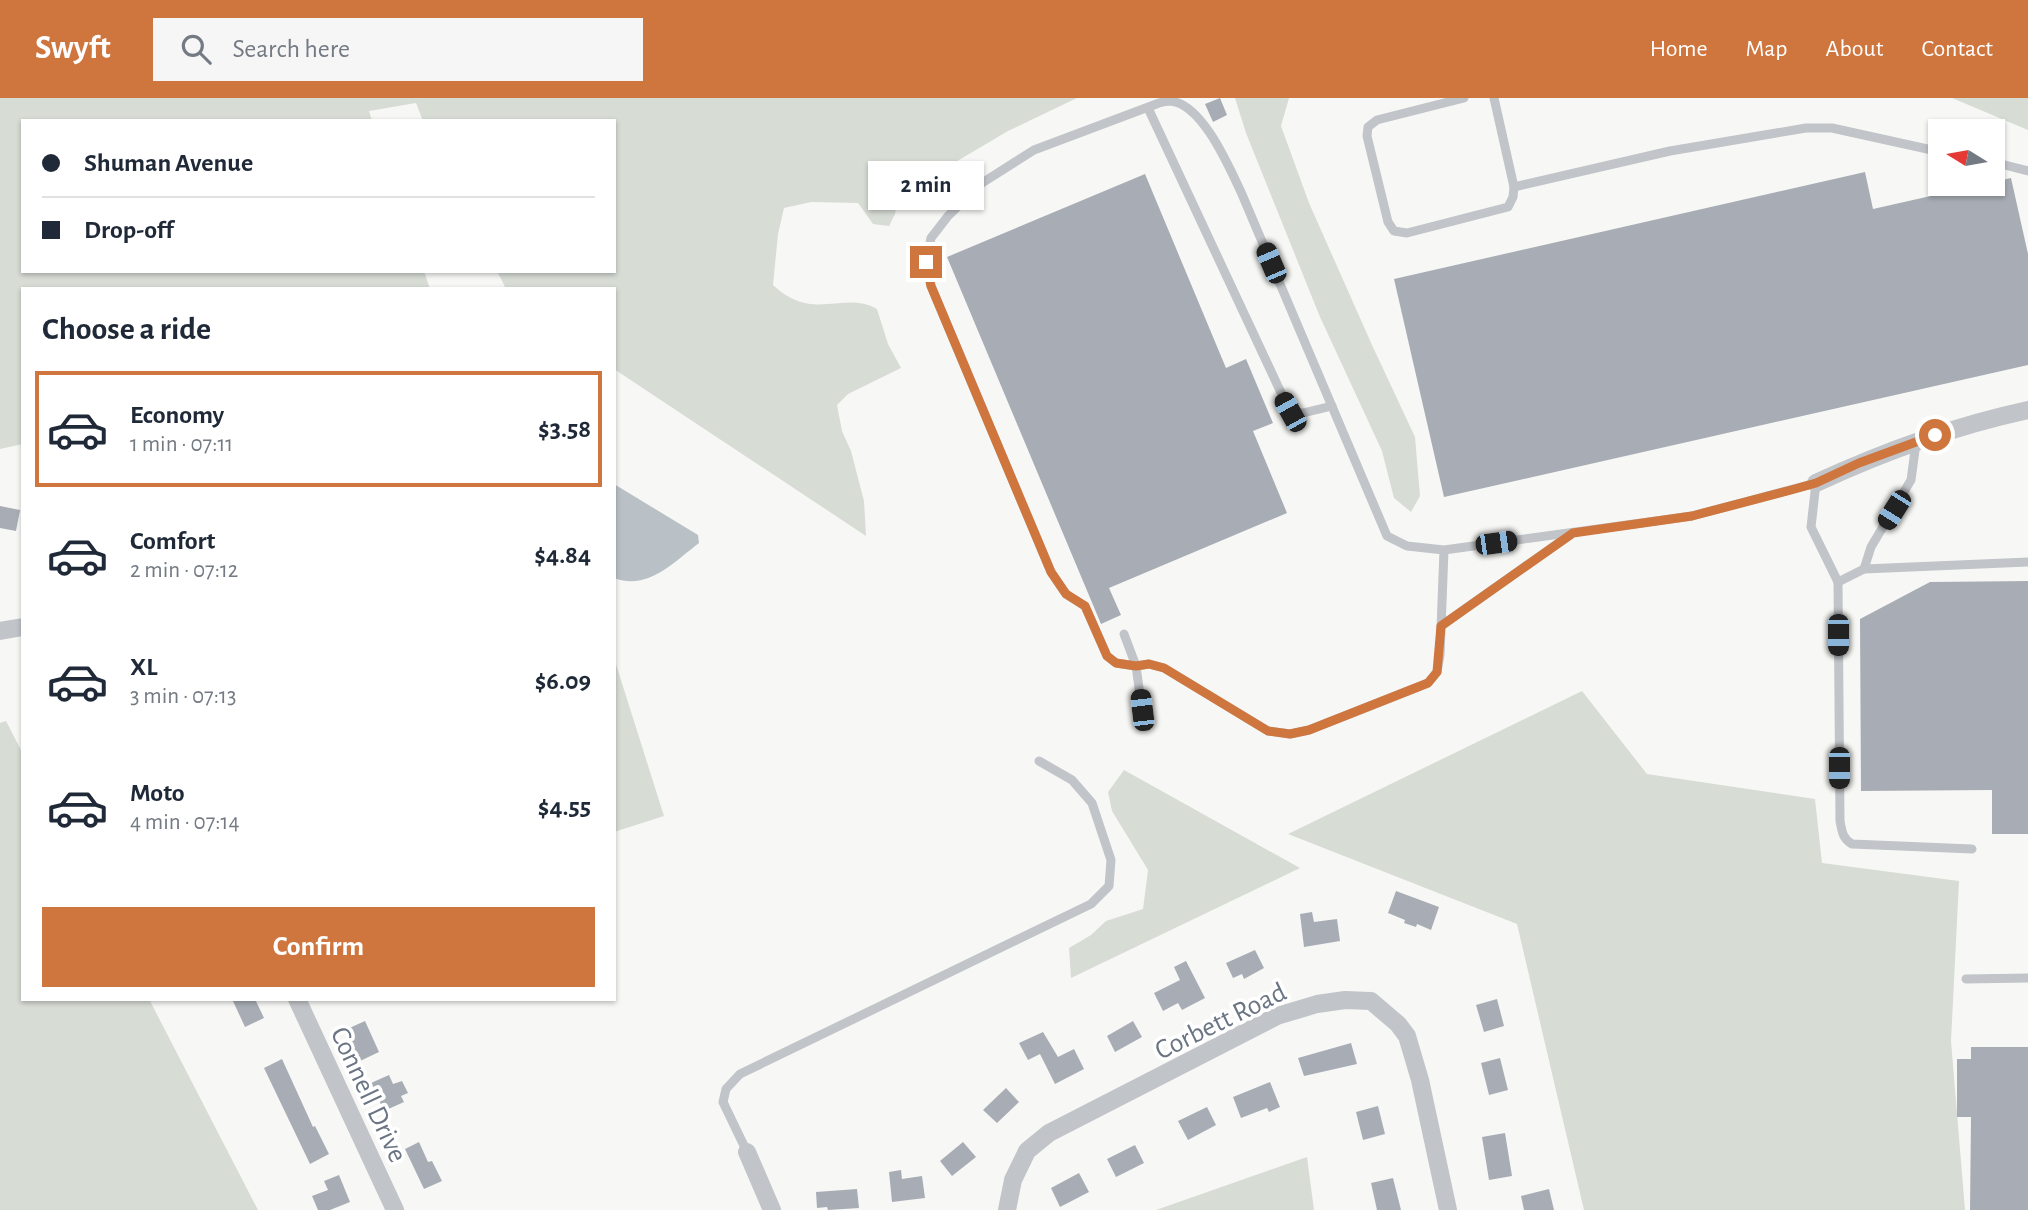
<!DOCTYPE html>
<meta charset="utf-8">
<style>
:root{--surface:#fff;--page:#f6f6f7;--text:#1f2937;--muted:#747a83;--line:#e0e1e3;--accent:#cf753e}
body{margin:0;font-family:"Alegreya Sans",sans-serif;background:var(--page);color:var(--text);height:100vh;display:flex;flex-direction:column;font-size:26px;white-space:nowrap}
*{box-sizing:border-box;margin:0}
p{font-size:23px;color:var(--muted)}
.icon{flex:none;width:38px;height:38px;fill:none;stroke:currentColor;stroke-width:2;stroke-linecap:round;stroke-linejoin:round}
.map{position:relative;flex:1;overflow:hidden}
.details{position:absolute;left:21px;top:189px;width:595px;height:714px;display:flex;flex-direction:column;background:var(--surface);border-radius:0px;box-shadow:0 2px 5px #0004}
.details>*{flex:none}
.hud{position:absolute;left:21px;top:21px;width:595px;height:154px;border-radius:0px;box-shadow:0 2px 5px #0004;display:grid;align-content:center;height:154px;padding:0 21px;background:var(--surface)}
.needle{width:46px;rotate:281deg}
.buttons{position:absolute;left:1928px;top:21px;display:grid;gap:14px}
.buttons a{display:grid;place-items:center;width:77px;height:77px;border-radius:0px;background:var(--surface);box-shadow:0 2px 5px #0004;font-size:35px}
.end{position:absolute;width:32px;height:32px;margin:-16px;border:9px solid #cf753e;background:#fff;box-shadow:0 0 0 4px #fff}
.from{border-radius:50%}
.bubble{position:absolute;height:49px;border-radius:0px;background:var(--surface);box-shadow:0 2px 5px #0004;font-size:23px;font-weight:700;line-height:49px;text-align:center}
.car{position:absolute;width:21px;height:42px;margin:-21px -10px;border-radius:9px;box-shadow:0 0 5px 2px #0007;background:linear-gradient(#222 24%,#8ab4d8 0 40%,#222 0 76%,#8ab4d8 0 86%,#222 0)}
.hud b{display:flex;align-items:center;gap:24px;height:66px;font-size:26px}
.hud b+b{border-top:2px solid var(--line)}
.hud i{width:18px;height:18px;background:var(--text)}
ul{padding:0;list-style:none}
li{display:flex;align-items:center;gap:21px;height:116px;margin:0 14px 10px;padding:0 7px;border:4px solid transparent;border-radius:0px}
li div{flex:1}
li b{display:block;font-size:26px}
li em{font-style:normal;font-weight:700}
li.current{border-color:var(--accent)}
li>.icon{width:63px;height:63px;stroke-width:1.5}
h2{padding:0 21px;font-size:32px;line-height:84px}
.action{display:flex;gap:14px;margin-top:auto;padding:14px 21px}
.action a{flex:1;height:80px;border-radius:0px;background:var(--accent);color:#fff;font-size:28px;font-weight:700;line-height:80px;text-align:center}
header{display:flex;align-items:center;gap:42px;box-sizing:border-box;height:98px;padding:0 35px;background:var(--accent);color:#fff}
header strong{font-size:33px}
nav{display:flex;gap:38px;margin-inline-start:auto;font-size:24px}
.search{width:490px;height:63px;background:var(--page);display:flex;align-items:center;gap:18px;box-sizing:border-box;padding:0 24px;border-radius:0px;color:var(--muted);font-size:26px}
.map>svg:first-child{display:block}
.green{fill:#d7dcd5}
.water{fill:#b9c1c7}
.building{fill:#a8adb5}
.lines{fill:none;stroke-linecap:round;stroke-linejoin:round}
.service{stroke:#c1c4c8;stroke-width:9}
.minor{stroke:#c1c4c8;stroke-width:18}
.route{stroke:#cf753e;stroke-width:9}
.labels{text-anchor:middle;stroke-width:7;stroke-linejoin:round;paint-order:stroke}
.street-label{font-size:28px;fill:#6a7483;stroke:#fff}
</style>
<header>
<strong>Swyft</strong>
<div class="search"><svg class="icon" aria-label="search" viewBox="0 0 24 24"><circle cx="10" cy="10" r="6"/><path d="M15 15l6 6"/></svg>Search here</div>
<nav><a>Home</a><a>Map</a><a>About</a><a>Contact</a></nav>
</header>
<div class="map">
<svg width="2028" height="1112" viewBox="0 0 2028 1112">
<rect width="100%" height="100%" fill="#f7f8f5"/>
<g class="green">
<path d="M0,0h1077l-69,33 -110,65 -3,18 -6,12 -16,-2 -15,-21 -47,-1 -27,6 -6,26 -5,51c40,38 71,5 104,24l11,35 13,24 -53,26 -11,11 5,26 9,20 13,50 2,35 -252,-167v-80h-108l-9,-18h117v-150h-191l-7,-18 -47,8 3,10h-349v150h401l6,18h-407v155l-23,5z"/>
<polygon points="1235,0 1289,0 1281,28 1309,105 1372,247 1415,339 1420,398 1411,414 1394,400 1382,353 1320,219 1246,35"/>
<polygon points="1952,0 2028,0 2028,32"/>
<polygon points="614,560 664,718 614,734"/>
<polygon points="1582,593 1647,676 1815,701 1822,765 1959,783 1951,943 1965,1112 1584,1112 1517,826 1288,736"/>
<polygon points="6,623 23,656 23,901 149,901 258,1112 0,1112 0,625"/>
<polygon points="1124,672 1300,770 1071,880 1069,850 1091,837 1106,823 1143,811 1148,772 1112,713 1108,694"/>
<polygon points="1307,1059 1314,1112 1156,1112"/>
</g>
<path class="water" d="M614,386l84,51 1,8c-25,19 -51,48 -85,35z"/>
<g class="building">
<polygon points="1220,0 1227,17 1213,24 1205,6"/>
<polygon points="1865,74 1873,111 1984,86 1993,86 1993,84 2011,80 2028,156 2028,267 1444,399 1394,181"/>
<polygon points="1145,76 1226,270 1246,261 1273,325 1253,333 1287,415 1109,490 1121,517 1101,526 947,159"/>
<polygon points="0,408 20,412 16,433 0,430"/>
<polygon points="2028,483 2028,736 1992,736 1992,692 1861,693 1860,521 1930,484"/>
<polygon points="1396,793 1439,809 1431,832 1417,826 1416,829 1404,825 1405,822 1388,815"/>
<polygon points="1312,814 1314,824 1337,821 1340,843 1304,849 1300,816"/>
<polygon points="1255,852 1264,870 1244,881 1242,876 1233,880 1226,865"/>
<polygon points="1186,863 1205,900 1182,912 1178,905 1163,913 1154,895 1180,882 1174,869"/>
<polygon points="232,901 255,901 264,920 245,929"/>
<polygon points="1497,901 1504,928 1484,934 1476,907"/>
<polygon points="365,923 379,954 360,963 345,932"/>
<polygon points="1133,923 1142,939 1115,954 1107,938"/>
<polygon points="1043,934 1058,959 1074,951 1084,971 1055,986 1040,956 1028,962 1019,945"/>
<polygon points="1351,945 1357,966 1304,978 1298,960"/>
<polygon points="1971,949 2028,949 2028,1112 1970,1112 1971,1019 1957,1019 1957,961 1971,961"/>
<polygon points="1500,960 1508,992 1489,997 1481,965"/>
<polygon points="282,961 313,1029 315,1028 329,1056 310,1066 264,970"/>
<polygon points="389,977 393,986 402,983 408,995 401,998 404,1004 384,1013 371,985"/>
<polygon points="1270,984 1280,1009 1269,1014 1267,1010 1241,1020 1233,999"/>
<polygon points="1006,990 1019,1004 997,1025 983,1012"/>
<polygon points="1378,1008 1385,1036 1363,1042 1356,1014"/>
<polygon points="1207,1009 1216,1027 1188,1042 1178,1023"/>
<polygon points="1505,1035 1512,1078 1489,1082 1482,1039"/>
<polygon points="419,1044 428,1064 432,1063 442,1083 424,1091 405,1051"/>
<polygon points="963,1044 976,1059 952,1078 940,1063"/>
<polygon points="1135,1047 1144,1065 1116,1079 1107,1061"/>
<polygon points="901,1072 902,1081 922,1078 925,1100 892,1104 889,1074"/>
<polygon points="1079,1075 1089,1094 1060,1109 1051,1090"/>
<polygon points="339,1077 350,1104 330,1112 318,1112 312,1098 328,1092 324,1083"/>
<polygon points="1393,1080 1401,1112 1377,1112 1371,1085"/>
<polygon points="857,1091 859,1110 828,1112 827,1109 817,1110 816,1094"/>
<polygon points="1549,1091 1554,1112 1524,1112 1521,1098"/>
</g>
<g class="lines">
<g class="service">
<polyline points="1464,0 1377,22 1368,29 1367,38 1388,124 1394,133 1407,135 1508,109 1513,99 1514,89 1494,0"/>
<polyline points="1148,10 1290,314 1303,315 1332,308"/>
<polyline points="1993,64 2028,73"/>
<polyline points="1514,89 1670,53 1806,30 1832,30 1941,54"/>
<path d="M1444,452l-4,105 -3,17 -9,11 -119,47 -19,4 -22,-3 -104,-63 -15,-4 -13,2 -20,-3 -9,-7 -22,-50 -19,-12 -15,-22 -120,-286 -5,-24 5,-24 17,-22 34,-33 52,-33 125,-47c4,-1 8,-2 11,-2 32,2 59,66 71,91l146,344 20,10 37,4 248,-34 124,-33 -5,44 27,55 2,239c2,11 3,18 12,23l120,5"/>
<polyline points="1864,471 1871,449 1911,382 1916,345"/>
<polyline points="1838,484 1864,471 2028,464"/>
<polyline points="1441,528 1571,436"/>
<polyline points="1124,536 1136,568 1142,612"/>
<polyline points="1966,881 2028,880"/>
<polyline points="747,1054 723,1004 726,991 740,976 1091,806 1109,788 1111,762 1092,705 1072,682 1039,663"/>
</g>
<g class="minor">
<path d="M1816,385c69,-32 138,-57 212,-73"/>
<polyline points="0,533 23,529"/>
<polyline points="297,901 395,1112"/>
<polyline points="747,1054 772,1112"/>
<polyline points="1007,1112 1013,1082 1027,1053 1049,1035 1277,918 1317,906 1345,902 1371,903 1398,926 1407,938 1420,982 1448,1112"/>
</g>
</g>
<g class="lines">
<polyline class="route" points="926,164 931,188 1051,474 1066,496 1085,508 1107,558 1116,565 1136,568 1149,566 1164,570 1268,633 1290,636 1309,632 1428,585 1437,574 1441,528 1573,435 1692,418 1791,392 1816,385 1859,365 1935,337"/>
</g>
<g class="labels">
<g class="street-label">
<text transform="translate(1220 922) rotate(-26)" y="10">Corbett Road</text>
<text transform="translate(370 996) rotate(65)" y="10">Connell Drive</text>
</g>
</g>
</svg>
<div class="buttons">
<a><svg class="needle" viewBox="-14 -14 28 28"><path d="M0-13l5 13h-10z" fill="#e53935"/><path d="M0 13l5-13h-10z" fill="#747a83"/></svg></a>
</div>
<i class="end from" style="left:1935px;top:337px"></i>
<i class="end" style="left:926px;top:164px"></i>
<div class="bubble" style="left:868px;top:63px;width:116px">2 min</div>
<i class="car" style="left:1271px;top:165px;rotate:337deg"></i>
<i class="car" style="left:1290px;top:314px;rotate:331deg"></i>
<i class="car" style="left:1894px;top:412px;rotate:212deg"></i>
<i class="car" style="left:1496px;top:445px;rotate:82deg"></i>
<i class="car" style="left:1838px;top:537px;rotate:180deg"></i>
<i class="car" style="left:1142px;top:612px;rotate:353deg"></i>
<i class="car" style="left:1839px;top:670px;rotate:180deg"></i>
<div class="hud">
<b><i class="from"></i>Shuman Avenue</b>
<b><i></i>Drop-off</b>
</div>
<section class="details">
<h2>Choose a ride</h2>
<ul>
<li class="current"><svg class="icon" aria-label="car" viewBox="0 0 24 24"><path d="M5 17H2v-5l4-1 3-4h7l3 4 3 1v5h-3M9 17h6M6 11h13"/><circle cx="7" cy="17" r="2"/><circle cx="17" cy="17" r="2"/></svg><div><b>Economy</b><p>1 min · 07:11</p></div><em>$3.58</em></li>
<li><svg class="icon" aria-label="car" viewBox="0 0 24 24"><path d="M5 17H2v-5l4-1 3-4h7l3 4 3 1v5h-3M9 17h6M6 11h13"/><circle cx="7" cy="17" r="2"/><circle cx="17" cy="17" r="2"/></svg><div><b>Comfort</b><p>2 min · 07:12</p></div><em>$4.84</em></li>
<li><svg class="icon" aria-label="car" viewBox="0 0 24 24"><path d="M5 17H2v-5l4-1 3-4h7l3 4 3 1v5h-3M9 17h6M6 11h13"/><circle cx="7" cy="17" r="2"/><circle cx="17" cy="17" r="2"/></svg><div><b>XL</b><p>3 min · 07:13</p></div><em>$6.09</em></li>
<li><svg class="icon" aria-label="car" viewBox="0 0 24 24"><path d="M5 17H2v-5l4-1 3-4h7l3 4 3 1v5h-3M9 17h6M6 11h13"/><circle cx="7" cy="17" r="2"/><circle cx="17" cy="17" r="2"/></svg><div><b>Moto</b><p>4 min · 07:14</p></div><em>$4.55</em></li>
</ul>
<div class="action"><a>Confirm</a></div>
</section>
</div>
